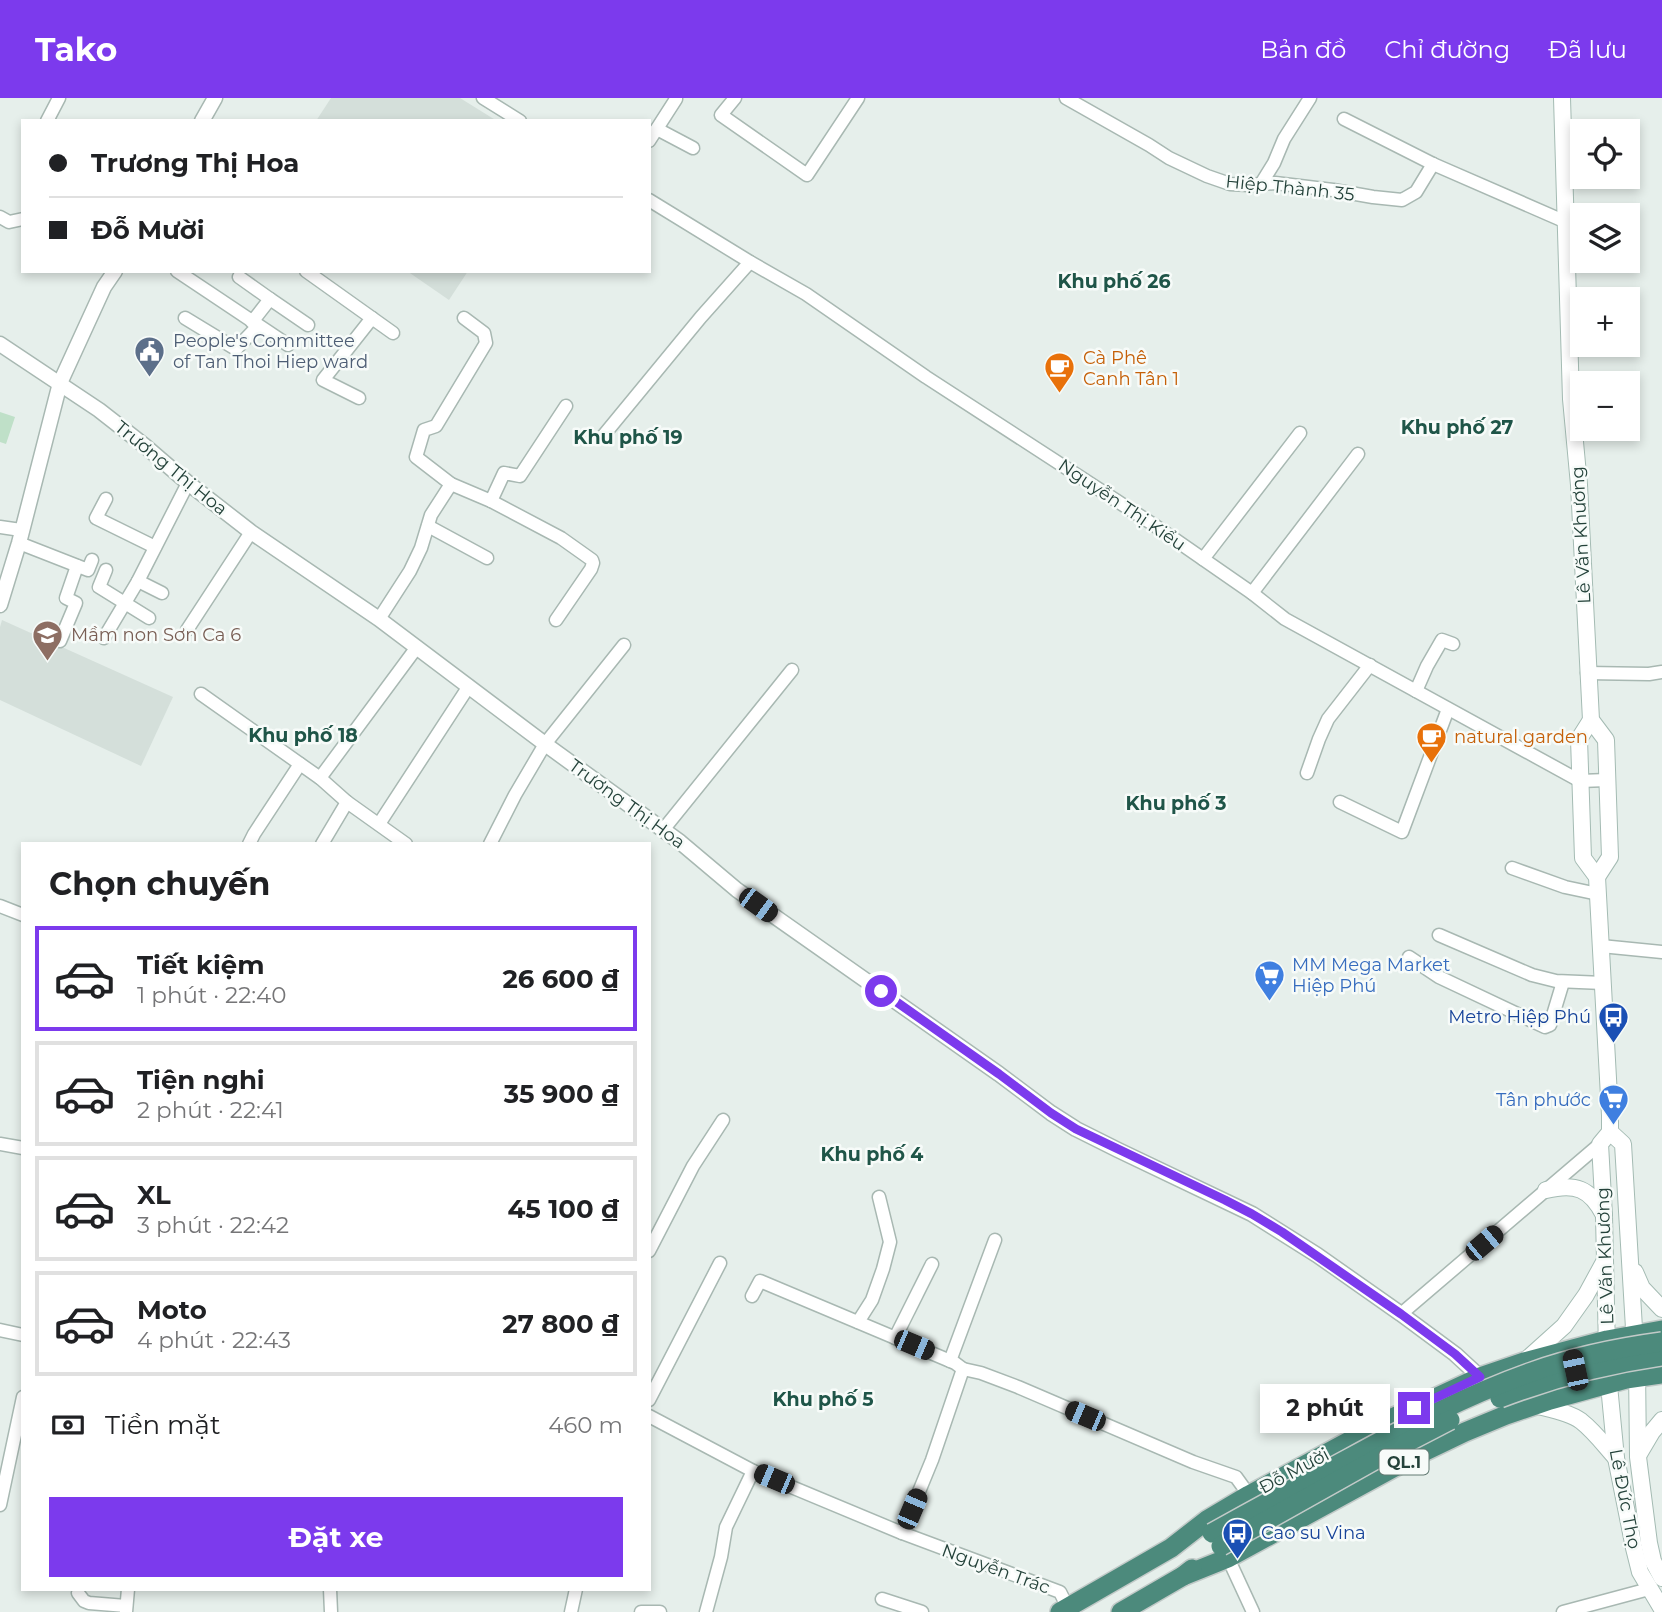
<!DOCTYPE html>
<html lang="vi">
<meta charset="utf-8">
<style>
:root{--surface:#fff;--page:#f6f6f6;--text:#202124;--muted:#757577;--line:#e0e0e0;--accent:#7c3aed}
body{margin:0;font-family:Montserrat,sans-serif;background:var(--page);color:var(--text);height:100vh;display:flex;flex-direction:column;font-size:26px;white-space:nowrap}
*{box-sizing:border-box;margin:0}
p{font-size:23px;color:var(--muted)}
.icon{flex:none;width:38px;height:38px;fill:none;stroke:currentColor;stroke-width:2;stroke-linecap:round;stroke-linejoin:round}
.map{position:relative;flex:1;overflow:hidden}
.details{position:absolute;left:21px;top:744px;width:630px;height:749px;display:flex;flex-direction:column;background:var(--surface);border-radius:0px;box-shadow:0 4px 10px #0003}
.details>*{flex:none}
.top-card{position:absolute;left:21px;top:21px;width:630px;height:154px;border-radius:0px;box-shadow:0 4px 10px #0003;display:grid;align-content:center;height:154px;padding:0 28px;background:var(--surface)}
.fabs{position:absolute;left:1570px;top:21px;display:grid;gap:14px}
.fabs a{display:grid;place-items:center;width:70px;height:70px;border-radius:0px;background:var(--surface);box-shadow:0 4px 10px #0003;font-size:35px}
.end{position:absolute;width:32px;height:32px;margin:-16px;border:9px solid #7c3aed;background:#fff;box-shadow:0 0 0 4px #fff}
.from{border-radius:50%}
.bubble{position:absolute;height:49px;border-radius:0px;background:var(--surface);box-shadow:0 4px 10px #0003;font-size:23px;font-weight:700;line-height:49px;text-align:center}
.car{position:absolute;width:21px;height:42px;margin:-21px -10px;border-radius:9px;box-shadow:0 0 5px 2px #0007;background:linear-gradient(#222 24%,#8ab4d8 0 40%,#222 0 76%,#8ab4d8 0 86%,#222 0)}
.top-card b{display:flex;align-items:center;gap:24px;height:66px;font-size:26px}
.top-card b+b{border-top:2px solid var(--line)}
.top-card i{width:18px;height:18px;background:var(--text)}
ul{padding:0;list-style:none}
li{display:flex;align-items:center;gap:21px;height:105px;margin:0 14px 10px;padding:0 14px;border:4px solid var(--line);border-radius:0px}
li div{flex:1}
li b{display:block;font-size:26px}
li em{font-style:normal;font-weight:700}
li.on{border-color:var(--accent)}
li>.icon{width:63px;height:63px;stroke-width:1.5}
h2{padding:0 28px;font-size:32px;line-height:84px}
.pay{display:flex;align-items:center;gap:18px;height:77px;padding:0 28px;font-size:26px}
.pay p{margin-inline-start:auto}
.button{display:flex;gap:14px;margin-top:auto;padding:14px 28px}
.button a{flex:1;height:80px;border-radius:0px;background:var(--accent);color:#fff;font-size:28px;font-weight:700;line-height:80px;text-align:center}
header{display:flex;align-items:center;gap:42px;box-sizing:border-box;height:98px;padding:0 35px;background:var(--accent);color:#fff}
header strong{font-size:33px}
nav{display:flex;gap:38px;margin-inline-start:auto;font-size:24px}
.map>svg:first-child{display:block}
.built{fill:#d4dfda}
.green{fill:#bfe0c8}
.lines{fill:none;stroke-linecap:round;stroke-linejoin:round}
.minor-casing{stroke:#a8b8b2;stroke-width:15}
.tertiary-casing{stroke:#a8b8b2;stroke-width:17}
.secondary-casing{stroke:#a4bbb3;stroke-width:18}
.trunk-casing{stroke:#c2cac8;stroke-width:22}
.minor{stroke:#fff;stroke-width:12}
.tertiary{stroke:#fff;stroke-width:14}
.secondary{stroke:#fff;stroke-width:16}
.trunk{stroke:#4c8a7c;stroke-width:19}
.trunk-bridge-casing{stroke:#c2cac8;stroke-width:22;stroke-linecap:butt}
.trunk-bridge{stroke:#4c8a7c;stroke-width:19}
.route{stroke:#7c3aed;stroke-width:9}
.labels{text-anchor:middle;stroke-width:5;stroke-linejoin:round;paint-order:stroke}
.shield{fill:#f7fbf9;stroke:#637a73;stroke-width:2}
.shield-label{font-size:16px;font-weight:bold;fill:#24423a}
.street-label{font-size:18px;fill:#24423a;stroke:#f7fbf9}
.service-label{font-size:18px;fill:#4e5e75;stroke:#f7fbf9;text-anchor:start}
.food-label{font-size:18px;fill:#c56008;stroke:#f7fbf9;text-anchor:start}
.education-label{font-size:18px;fill:#785e54;stroke:#f7fbf9;text-anchor:start}
.shop-label{font-size:18px;fill:#366cbe;stroke:#f7fbf9;text-anchor:start}
.transit-label{font-size:18px;fill:#164399;stroke:#f7fbf9;text-anchor:end}
.neighbourhood-label{font-size:19px;font-weight:bold;fill:#1f5548;stroke:#f7fbf9}
</style>
<header>
<strong>Tako</strong>
<nav><a>Bản đồ</a><a>Chỉ đường</a><a>Đã lưu</a></nav>
</header>
<div class="map">
<svg width="1662" height="1514" viewBox="0 0 1662 1514">
<rect width="100%" height="100%" fill="#e6efeb"/>
<g class="built">
<polygon points="331,0 460,0 497,23 316,23"/>
<polygon points="407,173 468,173 449,202"/>
<polygon points="2,522 173,599 141,668 0,602 0,529"/>
</g>
<polygon class="green" points="0,314 15,319 6,346 0,344"/>
<g class="lines">
<defs>
<g id="minor">
<polyline points="483,0 520,23"/>
<polyline points="735,0 721,17 807,77 858,0"/>
<polyline points="1066,0 1149,47 1169,60 1207,78 1230,86 1248,87 1275,85 1333,92 1373,99 1402,102 1416,94 1433,66"/>
<polyline points="1344,21 1433,66 1566,124"/>
<polyline points="47,23 59,0"/>
<polyline points="657,31 693,50"/>
<polyline points="649,43 676,1"/>
<polyline points="1261,86 1274,65 1284,41 1310,0"/>
<polyline points="649,102 750,164 806,196 926,279 1154,427 1252,495 1285,521 1580,683 1607,682"/>
<polyline points="0,119 9,124 23,121"/>
<polyline points="177,173 288,247"/>
<polyline points="306,173 393,235"/>
<polyline points="239,179 270,201"/>
<polyline points="185,220 236,251 258,228"/>
<polyline points="464,220 484,235 486,245 436,328 424,332 416,359 451,386 491,403 561,440 592,462 593,465 591,471 556,522"/>
<polyline points="252,224 270,201 308,227"/>
<polyline points="359,300 323,282 372,220"/>
<polyline points="603,338 701,219 750,164"/>
<polyline points="106,401 96,420 155,449"/>
<polyline points="491,403 504,375 520,378 566,308"/>
<polyline points="428,428 487,460"/>
<polyline points="0,429 21,432"/>
<polyline points="19,445 88,472 92,462"/>
<polyline points="1203,461 1300,335"/>
<polyline points="106,472 99,489 149,520"/>
<polyline points="162,495 138,483 188,385"/>
<polyline points="1252,495 1358,356"/>
<polyline points="379,521 410,473 421,450 431,417 451,386"/>
<polyline points="187,532 251,434"/>
<polyline points="104,540 138,483"/>
<polyline points="60,543 76,505 66,500 77,468"/>
<polyline points="1587,575 1649,576 1662,574"/>
<polyline points="1416,593 1427,568 1442,542 1453,546"/>
<polyline points="201,596 320,680 347,704 406,746"/>
<polyline points="1307,675 1319,641 1328,621 1370,567"/>
<polyline points="320,680 417,549"/>
<polyline points="1340,704 1402,734 1448,611"/>
<polyline points="379,726 469,588"/>
<polyline points="663,732 792,572"/>
<polyline points="249,746 254,736 300,666"/>
<polyline points="322,746 347,704"/>
<polyline points="490,746 515,697 545,646 624,547"/>
<polyline points="1512,770 1565,789 1598,796"/>
<polyline points="0,808 23,817"/>
<polyline points="1439,837 1532,877 1556,883 1603,885"/>
<polyline points="1601,848 1662,854"/>
<polyline points="1409,859 1439,879 1545,929 1550,927 1563,884"/>
<polyline points="0,1046 23,1050"/>
<polyline points="649,1153 693,1068 723,1022"/>
<polyline points="752,1198 760,1183 955,1265 963,1271 932,1362 902,1435"/>
<polyline points="1401,1216 1600,1046"/>
<polyline points="858,1224 872,1202 883,1171 890,1144 879,1099"/>
<polyline points="0,1232 23,1237"/>
<polyline points="895,1240 932,1166"/>
<polyline points="950,1263 995,1142"/>
<polyline points="963,1271 981,1275 1018,1289 1193,1364 1236,1379 1249,1397"/>
<polyline points="649,1302 720,1165"/>
<polyline points="649,1318 753,1373 902,1435 1060,1494 1068,1510"/>
<polyline points="0,1407 23,1299"/>
<polyline points="1228,1460 1253,1514"/>
<polyline points="330,1491 331,1514"/>
<polyline points="78,1495 84,1503 89,1505 126,1508"/>
<polyline points="882,1501 922,1514"/>
<polyline points="126,1514 128,1491"/>
<polyline points="571,1514 576,1491"/>
<polyline points="641,1514 660,1514"/>
<polyline points="706,1514 721,1459 726,1429 753,1373"/>
<polyline points="1563,1514 1649,1491"/>
</g>
<g id="tertiary">
<polyline points="202,23 215,0"/>
<polyline points="0,246 99,312 145,348 188,385 251,434 379,521 545,646 680,744 737,792 999,976 1051,1015 1076,1031 1118,1052 1252,1116 1317,1157 1401,1216 1455,1256 1480,1279"/>
<polyline points="0,507 19,445 60,285 104,189 115,173"/>
</g>
<g id="secondary">
<polyline points="1562,0 1571,301 1579,387 1591,622 1606,642 1610,759 1597,779"/>
<polyline points="1591,622 1579,641 1583,760 1597,779 1610,1017 1610,1034 1600,1046 1604,1118 1607,1251"/>
<polyline points="1610,1034 1623,1046 1635,1247"/>
<path d="M1546,1092c29,-7 44,-2 58,25"/>
<polyline points="1635,1174 1642,1190 1662,1211"/>
<polyline points="1525,1263 1564,1228 1586,1197 1604,1164"/>
<polyline points="1637,1269 1638,1359 1649,1445 1653,1463 1662,1480"/>
<polyline points="1608,1277 1616,1360 1634,1450 1640,1474 1662,1511"/>
<path d="M1534,1307c15,4 35,7 47,16 14,11 24,25 35,37"/>
<polyline points="1639,1356 1652,1334 1662,1322"/>
</g>
<g id="trunk">
<polyline points="1183,1478 1228,1460 1415,1358 1465,1334 1506,1317 1550,1302 1626,1281 1662,1276"/>
<polyline points="1060,1514 1171,1450 1207,1422 1249,1397 1392,1320 1480,1279 1524,1264 1607,1242 1662,1232"/>
<polyline points="1121,1514 1183,1478 1192,1471"/>
</g>
</defs>
<use href="#minor" class="minor-casing"/>
<use href="#tertiary" class="tertiary-casing"/>
<use href="#secondary" class="secondary-casing"/>
<use href="#trunk" class="trunk-casing"/>
<use href="#minor" class="minor"/>
<use href="#tertiary" class="tertiary"/>
<use href="#secondary" class="secondary"/>
<use href="#trunk" class="trunk"/>
<defs>
<g id="trunk-bridge">
<path d="M1500,1300c52,-20 106,-34 162,-42"/>
<path d="M1212,1435c45,-25 91,-50 136,-74 60,-33 119,-64 184,-87 42,-15 86,-24 130,-30"/>
<polyline points="1221,1448 1396,1350 1450,1322"/>
</g>
</defs>
<use href="#trunk-bridge" class="trunk-bridge-casing"/>
<use href="#trunk-bridge" class="trunk-bridge"/>
</g>
<g class="lines">
<polyline class="route" points="881,893 999,976 1051,1015 1076,1031 1225,1102 1252,1116 1282,1134 1401,1216 1455,1256 1480,1279 1414,1310"/>
</g>
<defs>
<symbol id="civic-pin" viewBox="-11 -11 22 30"><path d="M0 17L-7.5 6A9.5 9.5 0 1 1 7.5 6Z" fill="#5c6f8a" stroke="#f7fbf9"/><path d="M-.6-6.5H3V-4.5H.6V-3L4-1V1h2V6H-6V1h2V-1L-.6-3ZM-1.2 2.5V6h2.4V2.5Z" fill="#fff"/></symbol>
<symbol id="cafe-pin" viewBox="-11 -11 22 30"><path d="M0 17L-7.5 6A9.5 9.5 0 1 1 7.5 6Z" fill="#e8710a" stroke="#f7fbf9"/><path d="M-5.5-4.5H6V0H3Q3 3.5 0 3.5H-2.5Q-5.5 3.5-5.5 0ZM3-3.2v2h1.7v-2ZM-6 4.5H4V6H-6Z" fill="#fff"/></symbol>
<symbol id="school-pin" viewBox="-11 -11 22 30"><path d="M0 17L-7.5 6A9.5 9.5 0 1 1 7.5 6Z" fill="#8d6e63" stroke="#f7fbf9"/><path d="M0-5L7-2L0 1L-7-2ZM-4 1L0 2.5L4 1V4Q0 6-4 4Z" fill="#fff"/></symbol>
<symbol id="supermarket-pin" viewBox="-11 -11 22 30"><path d="M0 17L-7.5 6A9.5 9.5 0 1 1 7.5 6Z" fill="#3f7fe0" stroke="#f7fbf9"/><path d="M-6-5.5h2.5l.6 2H6L4.5 2H-2.5L-4.4-4H-6ZM-1.5 3.2a1.3 1.3 0 1 0 .1 0ZM3 3.2a1.3 1.3 0 1 0 .1 0Z" fill="#fff"/></symbol>
<symbol id="bus-pin" viewBox="-11 -11 22 30"><path d="M0 17L-7.5 6A9.5 9.5 0 1 1 7.5 6Z" fill="#1a4fb4" stroke="#f7fbf9"/><path d="M-5-6H5V4H4V6H2V4H-2V6H-4V4H-5ZM-3.5-4V0h7V-4ZM-3.5 1.2v1.5H-2V1.2ZM2 1.2v1.5H3.5V1.2Z" fill="#fff"/></symbol>
</defs>
<g fill-rule="evenodd">
<use href="#civic-pin" x="132" y="236" width="35" height="47"/>
<use href="#cafe-pin" x="1042" y="252" width="35" height="47"/>
<use href="#school-pin" x="30" y="520" width="35" height="47"/>
<use href="#cafe-pin" x="1414" y="622" width="35" height="47"/>
<use href="#supermarket-pin" x="1252" y="860" width="35" height="47"/>
<use href="#bus-pin" x="1596" y="902" width="35" height="47"/>
<use href="#supermarket-pin" x="1596" y="984" width="35" height="47"/>
<use href="#bus-pin" x="1220" y="1418" width="35" height="47"/>
</g>
<g class="labels">
<rect class="shield" x="1379.5" y="1351.5" width="49" height="25" rx="5"/>
<g class="shield-label">
<text x="1404" y="1370">QL.1</text>
</g>
<g class="street-label">
<text transform="translate(1290 90) rotate(6)" y="6">Hiệp Thành 35</text>
<text transform="translate(171 370) rotate(39)" y="6">Trương Thị Hoa</text>
<text transform="translate(1122 407) rotate(34)" y="6">Nguyễn Thị Kiểu</text>
<text transform="translate(1581 437) rotate(-93)" y="6">Lê Văn Khương</text>
<text transform="translate(627 706) rotate(36)" y="6">Trương Thị Hoa</text>
<text transform="translate(1605 1158) rotate(-92)" y="6">Lê Văn Khương</text>
<text transform="translate(1294 1373) rotate(-28)" y="6">Đỗ Mười</text>
<text transform="translate(1625 1401) rotate(79)" y="6">Lê Đức Thọ</text>
<text transform="translate(996 1471) rotate(20)" y="6">Nguyễn Trác</text>
</g>
<g class="service-label">
<text x="173" y="249">People's Committee<tspan x="173" dy="21">of Tan Thoi Hiep ward</tspan></text>
</g>
<g class="food-label">
<text x="1083" y="266">Cà Phê<tspan x="1083" dy="21">Canh Tân 1</tspan></text>
<text x="1454" y="645">natural garden</text>
</g>
<g class="education-label">
<text x="71" y="543">Mầm non Sơn Ca 6</text>
</g>
<g class="shop-label">
<text x="1292" y="873">MM Mega Market<tspan x="1292" dy="21">Hiệp Phú</tspan></text>
<text x="1591" y="1008" text-anchor="end">Tân phước</text>
</g>
<g class="transit-label">
<text x="1591" y="925">Metro Hiệp Phú</text>
<text x="1261" y="1441" text-anchor="start">Cao su Vina</text>
</g>
<g class="neighbourhood-label">
<text x="1114" y="190">Khu phố 26</text>
<text x="1457" y="336">Khu phố 27</text>
<text x="628" y="346">Khu phố 19</text>
<text x="303" y="644">Khu phố 18</text>
<text x="1176" y="712">Khu phố 3</text>
<text x="872" y="1063">Khu phố 4</text>
<text x="823" y="1308">Khu phố 5</text>
</g>
</g>
</svg>
<div class="fabs">
<a><svg class="icon" aria-label="locate" viewBox="0 0 24 24"><circle cx="12" cy="12" r="6"/><path d="M12 2v4M12 18v4M2 12h4M18 12h4"/></svg></a>
<a><svg class="icon" aria-label="layers" viewBox="0 0 24 24"><path d="M12 4l9 5-9 5-9-5zM3 14l9 5 9-5"/></svg></a>
<a>+</a>
<a>−</a>
</div>
<i class="end from" style="left:881px;top:893px"></i>
<i class="end" style="left:1414px;top:1310px"></i>
<div class="bubble" style="left:1260px;top:1286px;width:130px">2 phút</div>
<i class="car" style="left:758px;top:807px;rotate:126deg"></i>
<i class="car" style="left:1484px;top:1145px;rotate:50deg"></i>
<i class="car" style="left:914px;top:1247px;rotate:113deg"></i>
<i class="car" style="left:1575px;top:1272px;rotate:348deg"></i>
<i class="car" style="left:1085px;top:1318px;rotate:293deg"></i>
<i class="car" style="left:774px;top:1381px;rotate:293deg"></i>
<i class="car" style="left:912px;top:1411px;rotate:23deg"></i>
<div class="top-card">
<b><i class="from"></i>Trương Thị Hoa</b>
<b><i></i>Đỗ Mười</b>
</div>
<section class="details">
<h2>Chọn chuyến</h2>
<ul>
<li class="on"><svg class="icon" aria-label="car" viewBox="0 0 24 24"><path d="M5 17H2v-5l4-1 3-4h7l3 4 3 1v5h-3M9 17h6M6 11h13"/><circle cx="7" cy="17" r="2"/><circle cx="17" cy="17" r="2"/></svg><div><b>Tiết kiệm</b><p>1 phút · 22:40</p></div><em>26 600 ₫</em></li>
<li><svg class="icon" aria-label="car" viewBox="0 0 24 24"><path d="M5 17H2v-5l4-1 3-4h7l3 4 3 1v5h-3M9 17h6M6 11h13"/><circle cx="7" cy="17" r="2"/><circle cx="17" cy="17" r="2"/></svg><div><b>Tiện nghi</b><p>2 phút · 22:41</p></div><em>35 900 ₫</em></li>
<li><svg class="icon" aria-label="car" viewBox="0 0 24 24"><path d="M5 17H2v-5l4-1 3-4h7l3 4 3 1v5h-3M9 17h6M6 11h13"/><circle cx="7" cy="17" r="2"/><circle cx="17" cy="17" r="2"/></svg><div><b>XL</b><p>3 phút · 22:42</p></div><em>45 100 ₫</em></li>
<li><svg class="icon" aria-label="car" viewBox="0 0 24 24"><path d="M5 17H2v-5l4-1 3-4h7l3 4 3 1v5h-3M9 17h6M6 11h13"/><circle cx="7" cy="17" r="2"/><circle cx="17" cy="17" r="2"/></svg><div><b>Moto</b><p>4 phút · 22:43</p></div><em>27 800 ₫</em></li>
</ul>
<div class="pay"><svg class="icon" aria-label="cash" viewBox="0 0 24 24"><path d="M3 7h18v10H3z"/><circle cx="12" cy="12" r="2"/></svg>Tiền mặt<p>460 m</p></div>
<div class="button"><a>Đặt xe</a></div>
</section>
</div>
